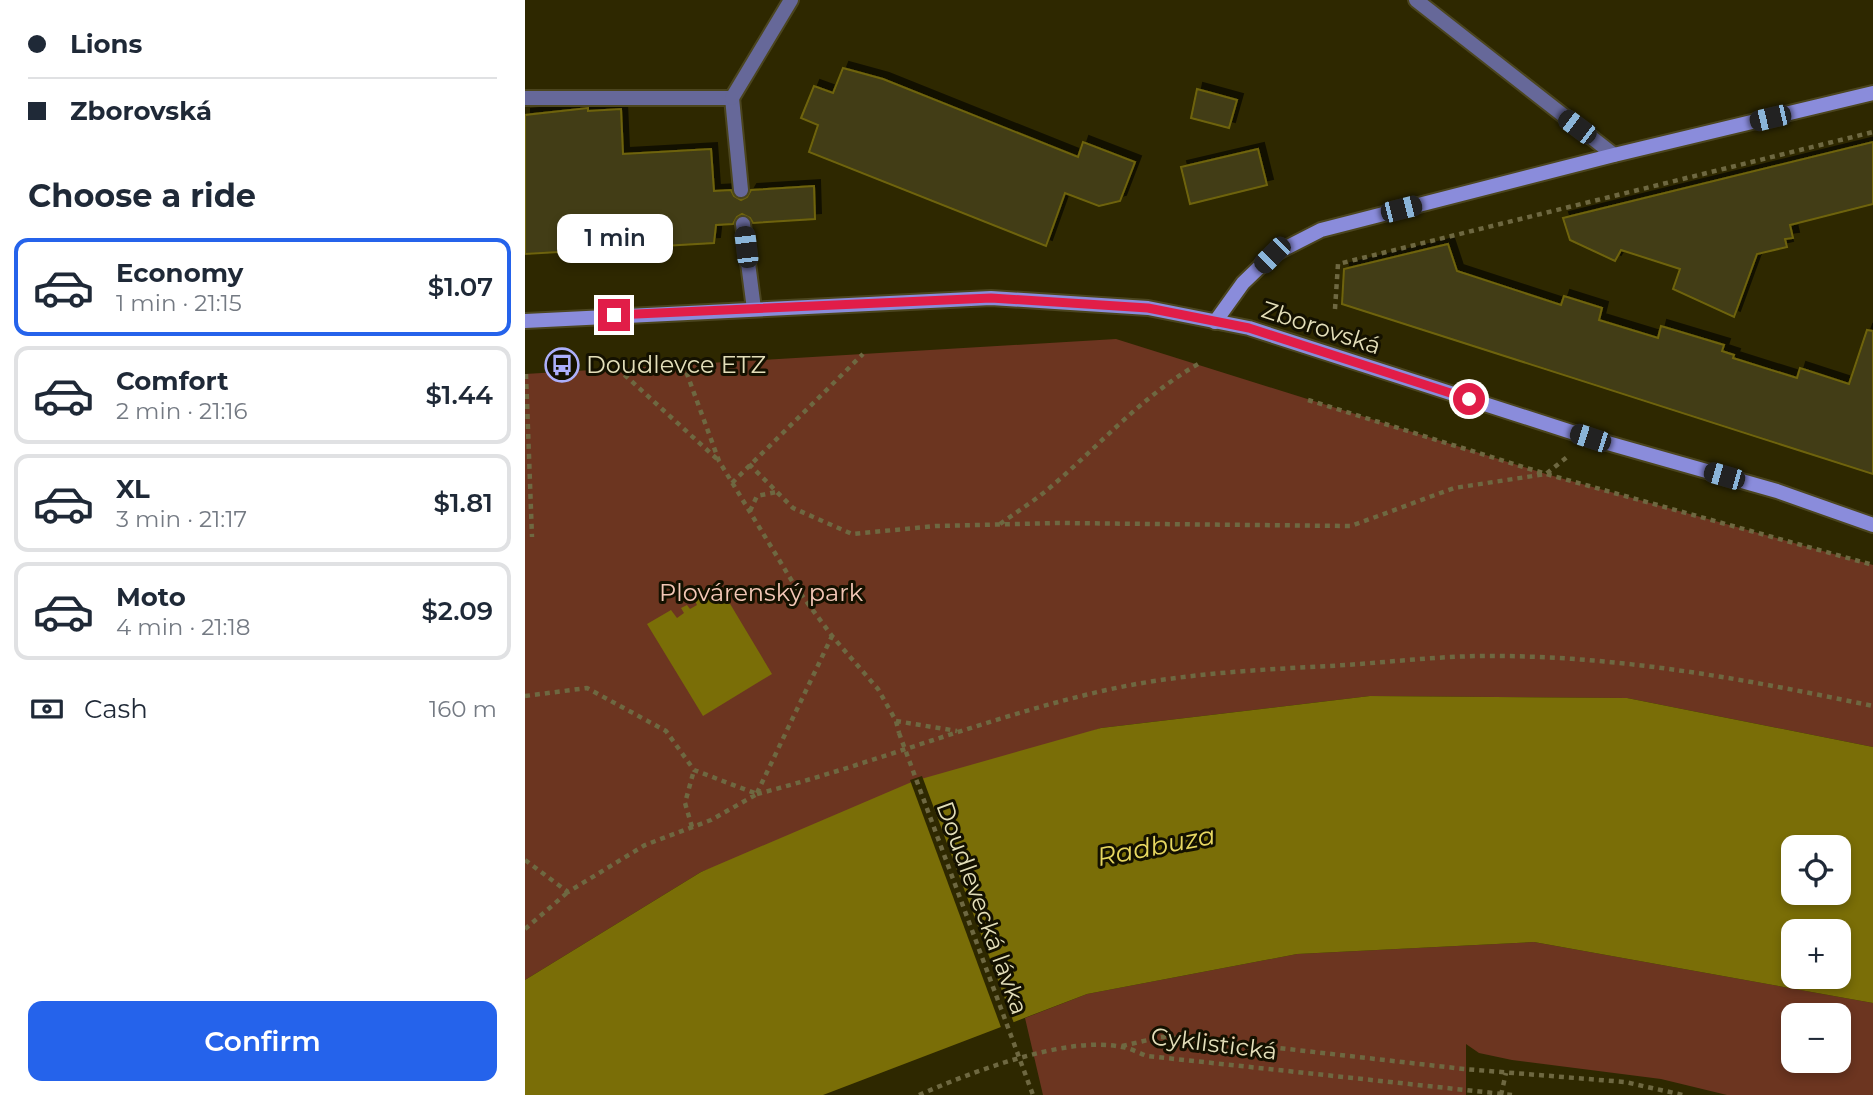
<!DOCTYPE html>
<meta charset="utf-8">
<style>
:root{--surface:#fff;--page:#f6f6f7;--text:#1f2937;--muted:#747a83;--line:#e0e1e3;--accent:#2563eb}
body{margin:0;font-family:Montserrat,sans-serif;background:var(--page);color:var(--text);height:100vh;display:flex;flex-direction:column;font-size:26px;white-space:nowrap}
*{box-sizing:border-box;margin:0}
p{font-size:23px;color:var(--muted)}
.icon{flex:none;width:38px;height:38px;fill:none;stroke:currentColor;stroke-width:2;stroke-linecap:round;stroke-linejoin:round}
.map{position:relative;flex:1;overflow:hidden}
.panel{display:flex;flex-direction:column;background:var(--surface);width:525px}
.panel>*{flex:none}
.guide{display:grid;align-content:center;height:154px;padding:0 28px;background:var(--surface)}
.buttons{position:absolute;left:1256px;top:835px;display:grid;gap:14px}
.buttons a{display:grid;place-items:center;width:70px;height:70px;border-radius:14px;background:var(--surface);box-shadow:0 4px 10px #0003;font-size:35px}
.end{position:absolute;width:32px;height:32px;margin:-16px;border:9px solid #e11d48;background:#fff;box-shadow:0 0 0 4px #fff}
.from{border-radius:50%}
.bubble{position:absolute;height:49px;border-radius:14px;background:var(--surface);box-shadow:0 4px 10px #0003;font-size:23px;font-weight:600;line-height:49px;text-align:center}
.car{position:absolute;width:21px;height:42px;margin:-21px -10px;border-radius:9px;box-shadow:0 0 5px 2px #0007;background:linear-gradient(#222 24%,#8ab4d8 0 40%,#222 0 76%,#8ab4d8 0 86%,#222 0)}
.guide b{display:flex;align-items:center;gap:24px;height:66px;font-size:26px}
.guide b+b{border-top:2px solid var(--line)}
.guide i{width:18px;height:18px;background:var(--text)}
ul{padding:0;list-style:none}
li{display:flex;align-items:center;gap:21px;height:98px;margin:0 14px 10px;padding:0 14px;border:4px solid var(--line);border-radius:14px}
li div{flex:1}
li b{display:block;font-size:26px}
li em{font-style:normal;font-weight:600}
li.on{border-color:var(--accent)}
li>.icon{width:63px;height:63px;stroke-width:1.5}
h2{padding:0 28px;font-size:32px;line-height:84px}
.pay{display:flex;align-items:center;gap:18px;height:77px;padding:0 28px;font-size:26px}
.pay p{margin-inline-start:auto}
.action{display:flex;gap:14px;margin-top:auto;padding:14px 28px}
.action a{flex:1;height:80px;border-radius:14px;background:var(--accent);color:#fff;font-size:28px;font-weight:600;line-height:80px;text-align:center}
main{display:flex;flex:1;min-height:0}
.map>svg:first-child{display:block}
.green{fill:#6c3520;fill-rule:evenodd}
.water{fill:#7a6e07;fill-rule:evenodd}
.pier{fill:#2e2800}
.building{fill:#423d13;stroke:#6e630c;stroke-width:2;filter:url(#shadow)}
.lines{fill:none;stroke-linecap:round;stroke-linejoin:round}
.lane-casing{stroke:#4b451e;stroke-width:18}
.secondary-casing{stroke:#4b451e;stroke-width:18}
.path{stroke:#6e6841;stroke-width:4.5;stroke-dasharray:5 5;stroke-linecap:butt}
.lane{stroke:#666899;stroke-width:14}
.secondary{stroke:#8a8cdb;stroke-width:14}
.path-bridge{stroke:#6e6841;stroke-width:4.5;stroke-dasharray:5 5;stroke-linecap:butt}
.route{stroke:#e11d48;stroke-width:9}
.labels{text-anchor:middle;stroke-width:6;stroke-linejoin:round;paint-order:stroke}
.street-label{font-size:24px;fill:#e3deb9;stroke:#141100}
.poi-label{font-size:24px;fill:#e3deb9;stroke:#141100;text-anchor:start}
.park-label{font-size:24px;fill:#f3c7b6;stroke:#141100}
.water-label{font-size:26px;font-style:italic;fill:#e7d760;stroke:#141100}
</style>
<main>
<section class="panel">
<div class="guide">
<b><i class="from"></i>Lions</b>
<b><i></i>Zborovská</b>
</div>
<h2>Choose a ride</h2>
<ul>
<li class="on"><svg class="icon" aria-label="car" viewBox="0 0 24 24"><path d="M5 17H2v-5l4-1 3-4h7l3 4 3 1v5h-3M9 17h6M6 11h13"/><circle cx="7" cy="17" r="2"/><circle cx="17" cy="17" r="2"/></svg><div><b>Economy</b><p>1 min · 21:15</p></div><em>$1.07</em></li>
<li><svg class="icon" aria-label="car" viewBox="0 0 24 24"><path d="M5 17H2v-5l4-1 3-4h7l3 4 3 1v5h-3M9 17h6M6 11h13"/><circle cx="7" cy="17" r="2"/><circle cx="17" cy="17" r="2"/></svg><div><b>Comfort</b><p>2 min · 21:16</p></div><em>$1.44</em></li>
<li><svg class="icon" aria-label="car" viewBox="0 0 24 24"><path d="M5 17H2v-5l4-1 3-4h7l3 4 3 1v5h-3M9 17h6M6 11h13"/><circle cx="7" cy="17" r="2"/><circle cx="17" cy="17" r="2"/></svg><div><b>XL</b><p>3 min · 21:17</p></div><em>$1.81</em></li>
<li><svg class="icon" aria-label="car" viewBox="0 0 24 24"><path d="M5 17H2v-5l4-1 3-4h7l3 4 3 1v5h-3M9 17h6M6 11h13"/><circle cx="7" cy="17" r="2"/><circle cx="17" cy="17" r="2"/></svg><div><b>Moto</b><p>4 min · 21:18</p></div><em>$2.09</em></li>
</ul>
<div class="pay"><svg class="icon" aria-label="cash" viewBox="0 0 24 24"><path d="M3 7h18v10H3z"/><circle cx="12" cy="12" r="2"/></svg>Cash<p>160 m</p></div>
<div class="action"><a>Confirm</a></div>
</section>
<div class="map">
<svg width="1348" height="1095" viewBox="0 0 1348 1095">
<defs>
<filter id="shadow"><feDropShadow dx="6" dy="-6" stdDeviation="0" flood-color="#0009"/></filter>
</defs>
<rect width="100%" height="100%" fill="#2e2800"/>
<g class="green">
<polygon points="591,339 1021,474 1348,565 1348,747 1102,698 845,696 576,728 176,872 0,980 0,374"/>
<path d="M1009,942l339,61v92h-146l-66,-16 -149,-19 -33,-7 -13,-9v51h-423l-18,-77 62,-24 210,-40zM1269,1015h45v45h-45z"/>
</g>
<g class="water">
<polygon points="192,582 247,674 178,716 122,624 146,610 152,618 159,613 156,608 162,605 165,609 172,605 168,597"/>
<path d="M845,696l257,2 246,49v256l-339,-61 -237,12 -210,40 -264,101h-298v-115l176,-108 213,-91 187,-53zM1269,847h45v45h-45zM1269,931h45v45h-45z"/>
</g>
<polygon class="pier" points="397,776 490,1026 477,1030 385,780"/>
<g class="building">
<polygon points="318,68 358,79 553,157 558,142 610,162 595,201 574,206 540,193 521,246 284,152 293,125 276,118 289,86 308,93"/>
<polygon points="672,89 712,100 704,128 666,118"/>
<polygon points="63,108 63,111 96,109 98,154 186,149 189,191 206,190 209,196 216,200 222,197 226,190 289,186 290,219 228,223 225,218 217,214 212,217 208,224 191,225 189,243 0,254 0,115"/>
<polygon points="1348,142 1348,204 1265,225 1268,238 1260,239 1262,247 1232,254 1209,317 1148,289 1155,269 1096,250 1090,261 1045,240 1038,218"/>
<polygon points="733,149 742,185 665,204 656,167"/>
<polygon points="923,244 932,271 1036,305 1039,296 1077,308 1074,320 1133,338 1136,326 1199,345 1197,351 1209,355 1208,358 1272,378 1275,368 1324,384 1342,330 1348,331 1348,474 817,304 819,269"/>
</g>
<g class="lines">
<defs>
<g id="lane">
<polyline points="891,0 1089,155"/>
<polyline points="0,98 207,98 216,190"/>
<polyline points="207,98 266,0"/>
<polyline points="218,224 229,309"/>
</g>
<g id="secondary">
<polyline points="0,321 466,298 623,308 724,328 1065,438 1252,491 1348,525"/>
<polyline points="690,322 718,283 747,255 796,230 1089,155 1348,93"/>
</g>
</defs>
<use href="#lane" class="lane-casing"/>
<use href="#secondary" class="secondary-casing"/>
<g class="path">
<polyline points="810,309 813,264 1348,132"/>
<polyline points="158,363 194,461 270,586 307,636 353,689 371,721 374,733"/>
<polyline points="92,368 192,459"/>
<polyline points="1,374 7,537"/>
<polyline points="783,400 1021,474 1348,565"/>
<polyline points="224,464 268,508 327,534 411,526 534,523 826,526 929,488 1021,474 1042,457"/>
<polyline points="207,483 338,354"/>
<polyline points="225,511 232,496 251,492"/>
<path d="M475,524c18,-13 37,-25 53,-39 49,-42 90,-90 147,-122"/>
<polyline points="0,696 62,688 141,731 169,770 232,794 186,820 120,845 43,892 0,860"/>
<polyline points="371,721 432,731"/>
<polyline points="232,793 307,636"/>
<path d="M232,794c116,-30 228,-76 345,-103 74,-17 151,-21 227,-25 56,-3 114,-11 171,-10 126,1 250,24 373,50"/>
<polyline points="167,827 160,803 169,770"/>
<polyline points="0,929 43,892"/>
<polyline points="597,1046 636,1037 692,1041 939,1069 1100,1082 1158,1095"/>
<path d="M394,1095c50,-22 148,-60 203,-48 8,1 17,6 25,9l365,39"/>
<polyline points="976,1095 981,1073"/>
</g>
<use href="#lane" class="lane"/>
<use href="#secondary" class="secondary"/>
<polyline class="path-bridge" points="374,733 508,1095"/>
</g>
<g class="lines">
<polyline class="route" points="89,315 466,298 623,308 724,328 944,399"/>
</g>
<defs>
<symbol id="bus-ring" viewBox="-11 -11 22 22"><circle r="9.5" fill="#141100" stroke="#acaffb" stroke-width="1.5"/><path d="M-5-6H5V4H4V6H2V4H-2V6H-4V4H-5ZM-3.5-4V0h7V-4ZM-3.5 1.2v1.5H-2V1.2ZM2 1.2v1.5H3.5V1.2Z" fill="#acaffb"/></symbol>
</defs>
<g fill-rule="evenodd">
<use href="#bus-ring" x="18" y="346" width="38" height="38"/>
</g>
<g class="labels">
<g class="street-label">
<text transform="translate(796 328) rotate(18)" y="8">Zborovská</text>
<text transform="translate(457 908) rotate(70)" y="8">Doudlevecká lávka</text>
<text transform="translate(689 1044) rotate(7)" y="8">Cyklistická</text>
</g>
<g class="poi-label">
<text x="61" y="373">Doudlevce ETZ</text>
</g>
<g class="park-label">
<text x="236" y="601">Plovárenský park</text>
</g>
<g class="water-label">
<text transform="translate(631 846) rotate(-11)" y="9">Radbuza</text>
</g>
</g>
</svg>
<div class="buttons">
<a><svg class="icon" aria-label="locate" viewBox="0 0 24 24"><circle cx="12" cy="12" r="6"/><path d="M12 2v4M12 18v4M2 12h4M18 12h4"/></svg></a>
<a>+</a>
<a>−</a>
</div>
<i class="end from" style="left:944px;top:399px"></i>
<i class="end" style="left:89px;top:315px"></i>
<div class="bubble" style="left:32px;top:214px;width:116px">1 min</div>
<i class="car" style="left:1245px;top:118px;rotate:257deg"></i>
<i class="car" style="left:1052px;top:127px;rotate:307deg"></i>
<i class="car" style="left:876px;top:209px;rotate:76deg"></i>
<i class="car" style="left:221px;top:247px;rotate:353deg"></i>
<i class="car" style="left:747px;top:255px;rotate:225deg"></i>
<i class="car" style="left:1065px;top:438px;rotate:288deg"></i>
<i class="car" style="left:1199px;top:476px;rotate:286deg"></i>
</div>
</main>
